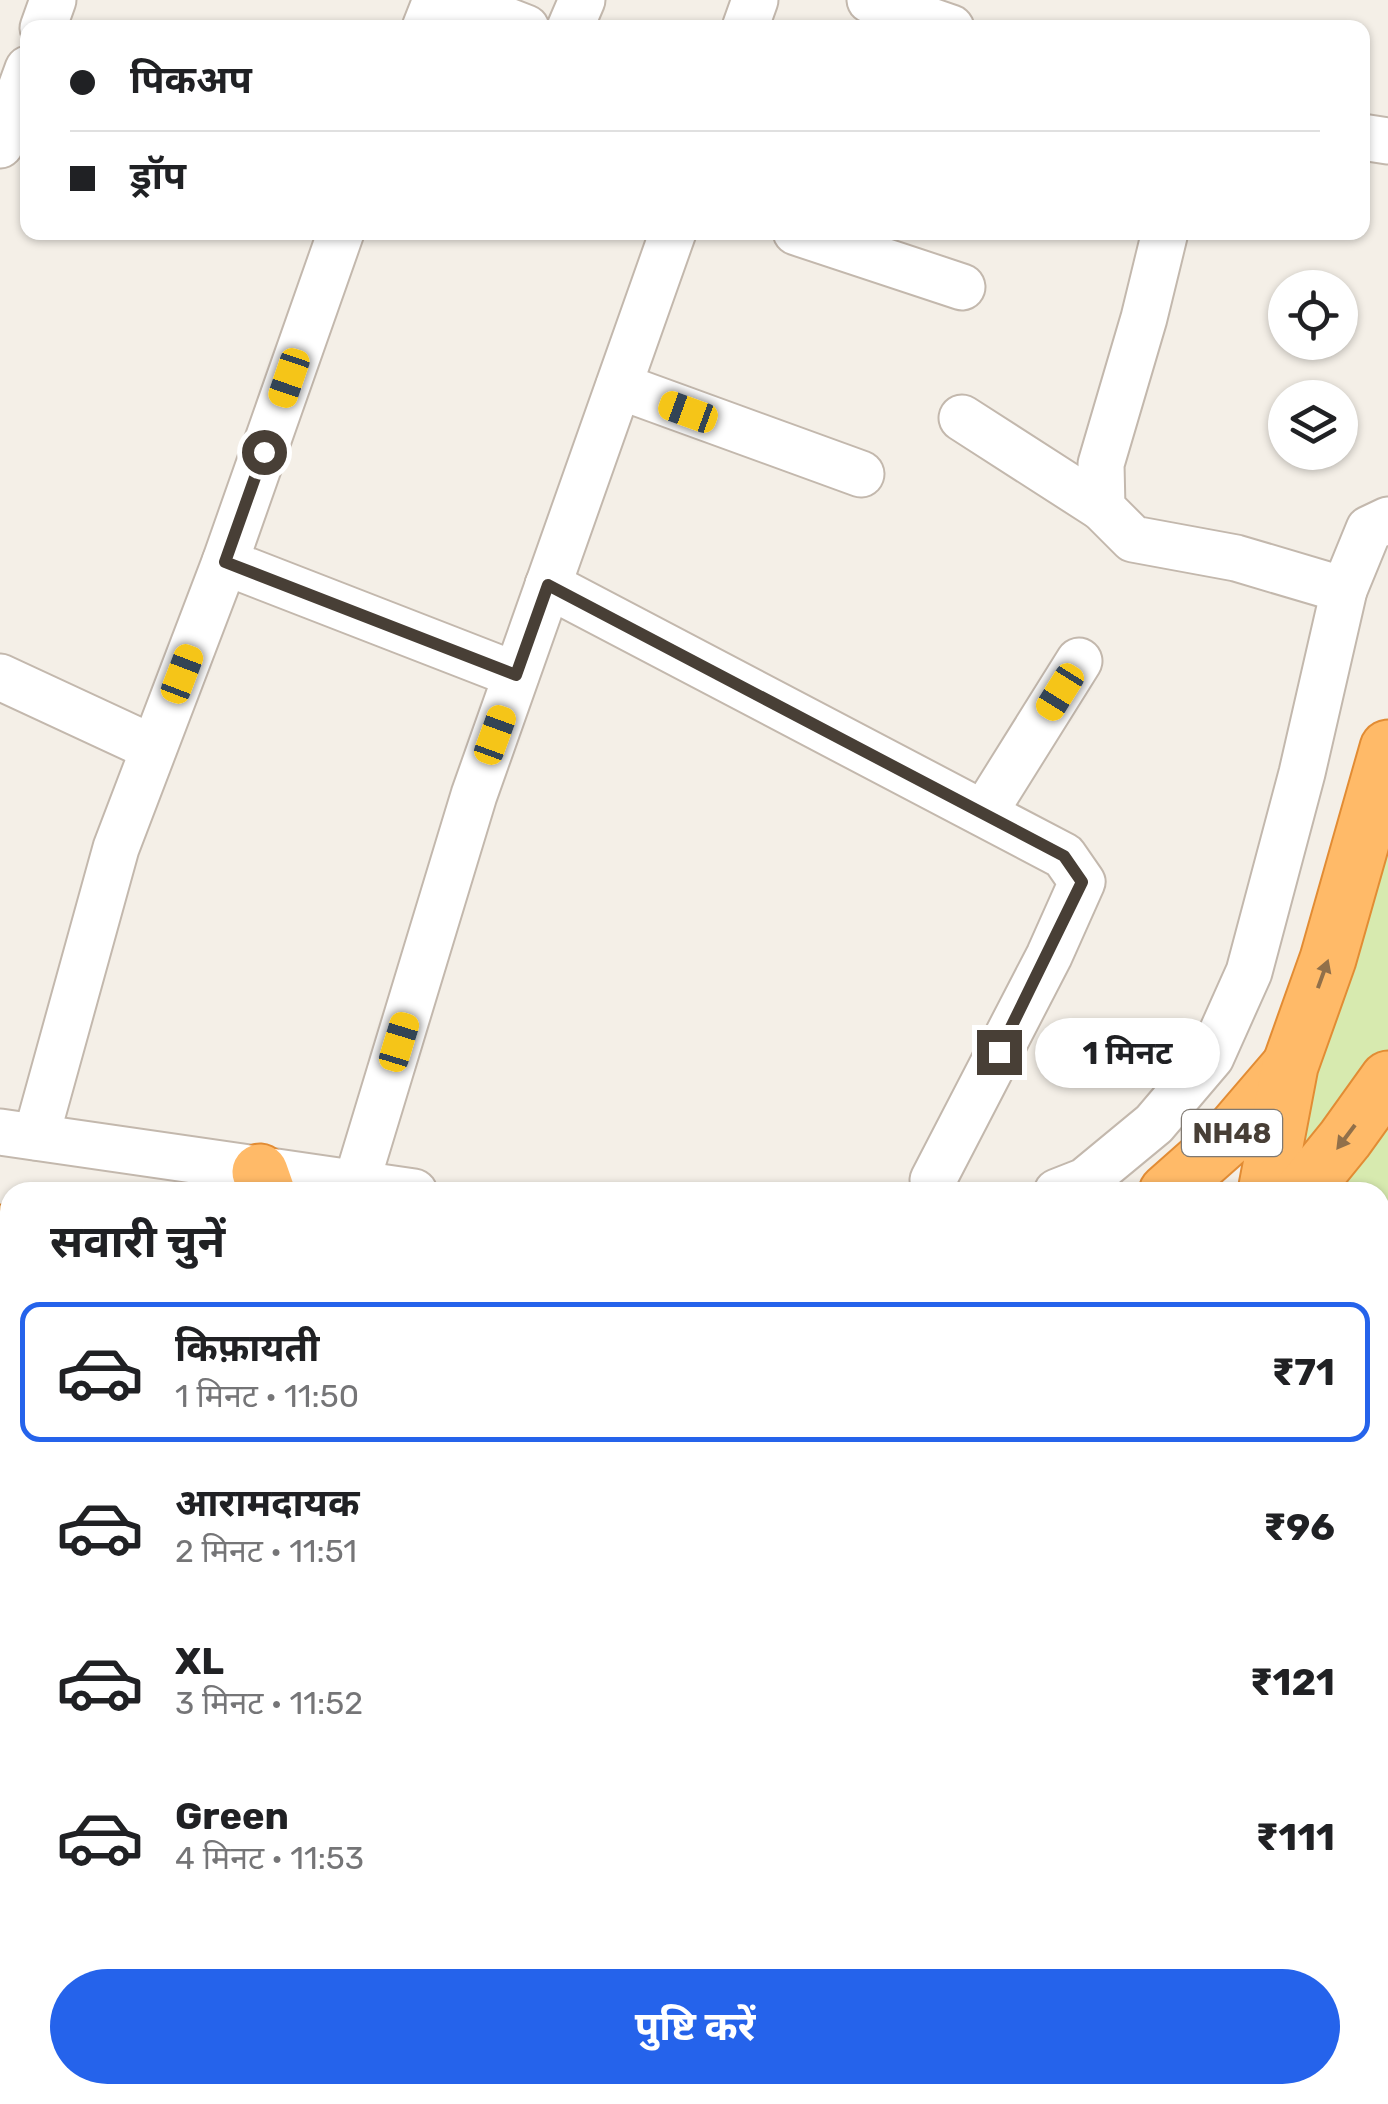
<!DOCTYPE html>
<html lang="hi">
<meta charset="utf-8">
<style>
:root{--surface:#fff;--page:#f6f6f6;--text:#202124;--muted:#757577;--line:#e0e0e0;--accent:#2563eb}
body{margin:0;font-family:Rubik,"Noto Sans Devanagari",sans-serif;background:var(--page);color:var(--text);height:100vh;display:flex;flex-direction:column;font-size:38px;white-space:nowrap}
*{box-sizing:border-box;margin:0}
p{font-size:32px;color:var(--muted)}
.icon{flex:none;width:55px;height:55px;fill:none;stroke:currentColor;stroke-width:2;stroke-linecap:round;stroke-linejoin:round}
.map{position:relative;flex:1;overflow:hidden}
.panel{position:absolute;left:0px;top:1182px;width:1390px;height:922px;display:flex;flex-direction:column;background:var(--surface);border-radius:30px 30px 0 0;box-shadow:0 2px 8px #0004}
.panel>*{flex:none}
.guide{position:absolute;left:20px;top:20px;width:1350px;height:220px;border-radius:20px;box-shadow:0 2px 8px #0004;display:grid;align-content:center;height:220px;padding:0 50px;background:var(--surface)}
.buttons{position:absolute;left:1268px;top:270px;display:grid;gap:20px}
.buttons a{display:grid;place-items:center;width:90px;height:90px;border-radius:50%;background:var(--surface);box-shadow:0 2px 8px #0004;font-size:50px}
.end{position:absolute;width:45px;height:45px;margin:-22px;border:12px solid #483f36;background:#fff;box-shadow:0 0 0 5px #fff}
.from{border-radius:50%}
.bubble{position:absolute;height:70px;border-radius:35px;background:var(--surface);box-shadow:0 2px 8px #0004;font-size:32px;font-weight:700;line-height:70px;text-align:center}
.car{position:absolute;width:30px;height:60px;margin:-30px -15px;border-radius:12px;box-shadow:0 0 8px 2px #0007;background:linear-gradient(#f5c518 24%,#345 0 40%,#f5c518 0 76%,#345 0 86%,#f5c518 0)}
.guide b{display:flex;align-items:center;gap:35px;height:95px;font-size:38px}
.guide b+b{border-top:2px solid var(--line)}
.guide i{width:25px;height:25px;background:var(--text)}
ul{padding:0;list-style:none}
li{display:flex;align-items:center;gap:30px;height:140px;margin:0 20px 15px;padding:0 30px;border:5px solid transparent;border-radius:20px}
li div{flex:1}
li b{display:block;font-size:38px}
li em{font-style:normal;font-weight:700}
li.selected{border-color:var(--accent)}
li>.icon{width:90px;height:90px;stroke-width:1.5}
h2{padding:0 50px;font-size:45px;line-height:120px}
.action{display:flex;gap:20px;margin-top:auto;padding:20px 50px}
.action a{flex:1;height:115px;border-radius:60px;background:var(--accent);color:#fff;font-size:40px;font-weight:700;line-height:115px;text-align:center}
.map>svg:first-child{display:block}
.green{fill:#d7eaaf}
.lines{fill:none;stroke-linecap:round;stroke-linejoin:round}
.minor-casing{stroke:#c3b8ad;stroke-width:49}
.highway-casing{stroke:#e28c34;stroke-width:59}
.minor{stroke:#fff;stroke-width:45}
.highway{stroke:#ffba68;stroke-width:55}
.oneway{fill:#91704a}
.route{stroke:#483f36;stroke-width:12}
.labels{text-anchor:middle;stroke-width:8;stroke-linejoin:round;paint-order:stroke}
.shield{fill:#fff;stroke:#7f7972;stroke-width:2.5}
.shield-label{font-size:28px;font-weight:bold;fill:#483f36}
</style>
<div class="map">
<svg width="1388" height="2104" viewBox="0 0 1388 2104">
<rect width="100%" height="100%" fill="#f4efe7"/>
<polygon class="green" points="1388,771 1388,1261 1380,1281 1380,1192 1272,1192"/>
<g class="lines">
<defs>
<g id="minor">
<polyline points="454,0 526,28"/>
<polyline points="870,0 951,28"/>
<polyline points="43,28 53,0"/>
<polyline points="425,28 436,0"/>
<polyline points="570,28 582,0"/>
<polyline points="745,28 755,0"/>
<polyline points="1362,137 1388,141"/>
<polyline points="0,145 28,69"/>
<polyline points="796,232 962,287"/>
<polyline points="1165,232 1144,318 1101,464 1102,508 1133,539 1236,558 1344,590"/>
<polyline points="619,386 861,474"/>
<polyline points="962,418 1102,508"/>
<polyline points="225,562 516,675"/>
<polyline points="548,585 1064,856 1082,882 1049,956 933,1180"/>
<polyline points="0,677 153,748"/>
<polyline points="984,813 1079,661"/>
<polyline points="0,1132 414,1192"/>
<polyline points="36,1137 116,848 225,562 341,232"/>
<polyline points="356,1184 474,795 673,232"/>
<polyline points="1057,1192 1085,1181 1154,1124 1211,1057 1249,972 1302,773 1344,590 1369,529 1388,520"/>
<polyline points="0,1401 10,1403"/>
<polyline points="0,1472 10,1458"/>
<polyline points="1380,1668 1388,1662"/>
<polyline points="1380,1728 1388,1733"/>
<polyline points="0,1965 10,1949"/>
<polyline points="12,2095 30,2104"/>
<polyline points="389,2095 402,2104"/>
<polyline points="154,2101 158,2095"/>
<polyline points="446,2104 452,2095"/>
<polyline points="779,2104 780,2095"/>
<polyline points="1078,2104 1079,2095"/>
<polyline points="1301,2104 1302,2095"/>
</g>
<g id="highway">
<polyline points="260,1172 267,1192"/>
<polyline points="1167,1192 1228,1138 1288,1068"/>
<polyline points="1266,1192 1290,1066 1328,959 1388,748"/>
<polyline points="1302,1192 1345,1139 1388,1079"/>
<polyline points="0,1233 10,1234"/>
<polyline points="0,1280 10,1282"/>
<polyline points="0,1349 10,1351"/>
<polyline points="1380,1380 1388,1364"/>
<polyline points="1380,1509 1388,1509"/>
<polyline points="1153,2104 1154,2095"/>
<polyline points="1254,2104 1255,2095"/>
</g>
</defs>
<use href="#minor" class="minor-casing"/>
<use href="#highway" class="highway-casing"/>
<use href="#minor" class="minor"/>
<use href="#highway" class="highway"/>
</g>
<defs><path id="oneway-solid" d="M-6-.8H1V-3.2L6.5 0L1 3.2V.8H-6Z" transform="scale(2.5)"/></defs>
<g class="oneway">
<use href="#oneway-solid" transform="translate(1323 974) rotate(-70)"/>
<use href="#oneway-solid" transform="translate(1346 1137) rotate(127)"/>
</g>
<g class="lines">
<polyline class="route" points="264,452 225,562 516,675 548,585 1064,856 1082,882 999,1052"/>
</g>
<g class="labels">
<rect class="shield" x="1182" y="1110" width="100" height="46" rx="8"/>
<g class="shield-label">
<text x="1232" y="1143">NH48</text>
</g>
</g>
</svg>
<div class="buttons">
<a><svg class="icon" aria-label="locate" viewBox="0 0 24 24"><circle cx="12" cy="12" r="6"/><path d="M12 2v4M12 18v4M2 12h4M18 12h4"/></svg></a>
<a><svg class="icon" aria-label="layers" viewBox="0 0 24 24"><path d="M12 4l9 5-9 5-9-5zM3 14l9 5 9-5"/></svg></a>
</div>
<i class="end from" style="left:264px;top:452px"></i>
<i class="end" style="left:999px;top:1052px"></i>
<div class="bubble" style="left:1035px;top:1018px;width:185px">1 मिनट</div>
<i class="car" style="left:289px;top:378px;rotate:199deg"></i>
<i class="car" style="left:688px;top:412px;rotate:290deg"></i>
<i class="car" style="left:182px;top:674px;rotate:21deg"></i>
<i class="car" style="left:1060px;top:692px;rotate:212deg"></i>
<i class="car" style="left:495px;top:735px;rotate:20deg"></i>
<i class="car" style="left:399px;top:1042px;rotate:17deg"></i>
<div class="guide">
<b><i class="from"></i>पिकअप</b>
<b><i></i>ड्रॉप</b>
</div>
<section class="panel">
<h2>सवारी चुनें</h2>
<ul>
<li class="selected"><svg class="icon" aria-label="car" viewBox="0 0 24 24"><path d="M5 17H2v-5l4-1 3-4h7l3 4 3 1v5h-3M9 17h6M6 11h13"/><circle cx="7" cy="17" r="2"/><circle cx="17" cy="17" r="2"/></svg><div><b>किफ़ायती</b><p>1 मिनट · 11:50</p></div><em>₹71</em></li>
<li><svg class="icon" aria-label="car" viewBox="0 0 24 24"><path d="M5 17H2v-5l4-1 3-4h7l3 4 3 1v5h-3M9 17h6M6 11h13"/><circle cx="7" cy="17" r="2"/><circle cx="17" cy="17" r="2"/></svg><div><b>आरामदायक</b><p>2 मिनट · 11:51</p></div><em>₹96</em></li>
<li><svg class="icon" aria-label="car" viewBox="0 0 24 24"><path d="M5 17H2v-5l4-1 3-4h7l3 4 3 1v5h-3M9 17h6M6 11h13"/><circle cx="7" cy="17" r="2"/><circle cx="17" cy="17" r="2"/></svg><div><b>XL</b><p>3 मिनट · 11:52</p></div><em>₹121</em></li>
<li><svg class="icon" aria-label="car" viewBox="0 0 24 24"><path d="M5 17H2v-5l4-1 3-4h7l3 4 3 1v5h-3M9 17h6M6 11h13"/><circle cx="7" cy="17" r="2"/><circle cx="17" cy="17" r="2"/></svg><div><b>Green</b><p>4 मिनट · 11:53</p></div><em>₹111</em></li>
</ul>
<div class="action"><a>पुष्टि करें</a></div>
</section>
</div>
